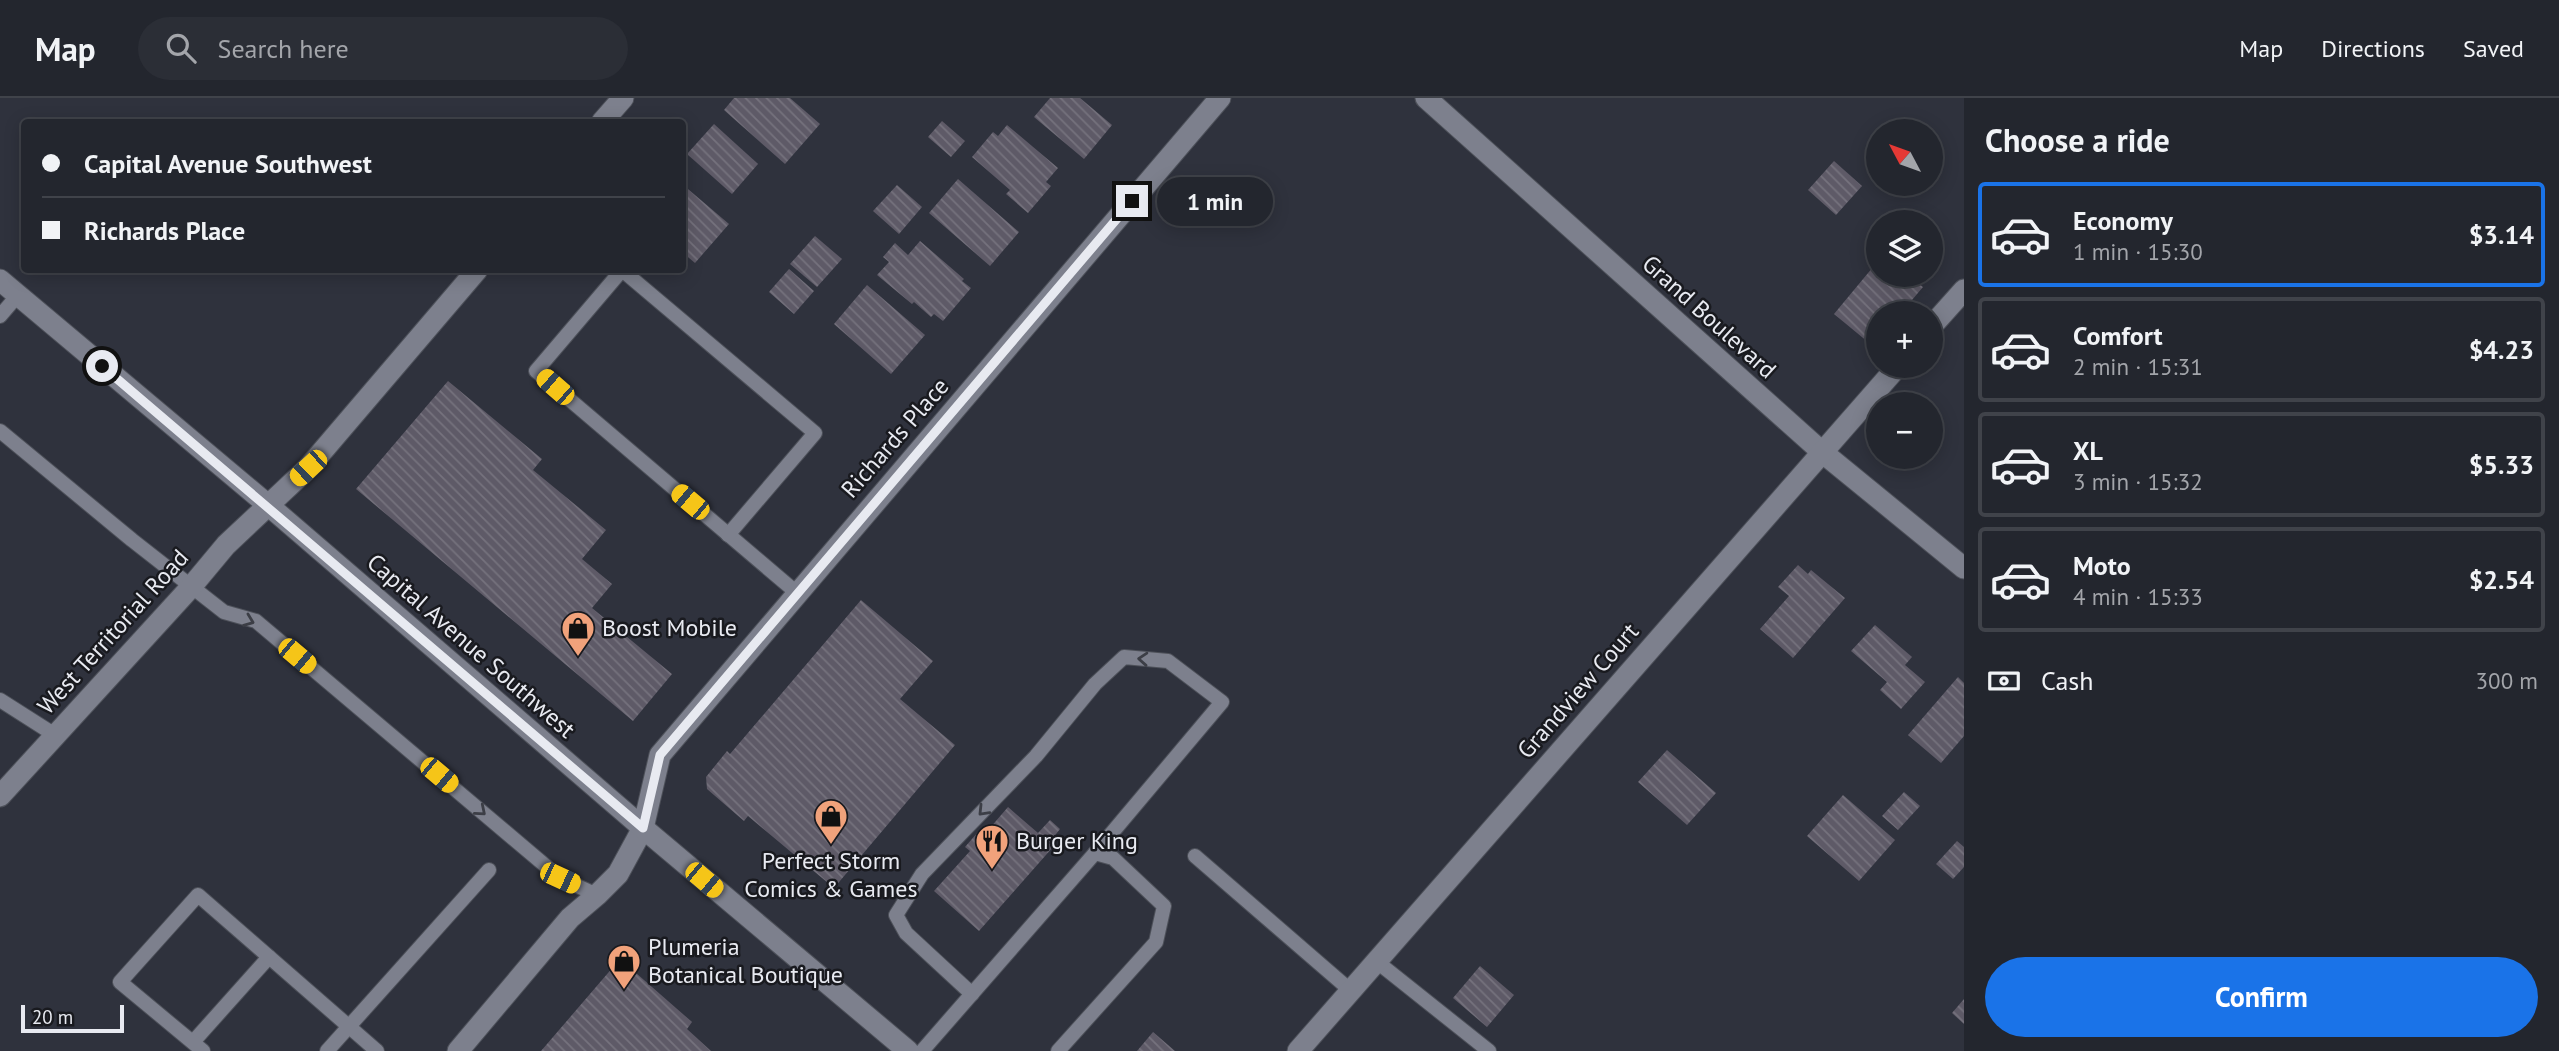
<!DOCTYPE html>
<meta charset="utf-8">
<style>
:root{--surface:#23262e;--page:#2b2e36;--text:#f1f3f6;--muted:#a3a5aa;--line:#40434a;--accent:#1a73e8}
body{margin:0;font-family:"PT Sans",sans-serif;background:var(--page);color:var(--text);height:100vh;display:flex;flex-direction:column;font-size:26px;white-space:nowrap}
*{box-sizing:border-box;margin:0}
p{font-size:23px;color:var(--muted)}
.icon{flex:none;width:38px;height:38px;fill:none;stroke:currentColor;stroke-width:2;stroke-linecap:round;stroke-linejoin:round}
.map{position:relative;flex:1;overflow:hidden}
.side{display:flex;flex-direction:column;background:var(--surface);width:595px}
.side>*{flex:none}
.hud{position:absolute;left:21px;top:21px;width:665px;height:154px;border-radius:7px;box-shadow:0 4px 18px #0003,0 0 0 2px var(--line);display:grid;align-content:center;height:154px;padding:0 21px;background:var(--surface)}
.needle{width:46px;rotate:311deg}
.buttons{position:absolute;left:1866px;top:21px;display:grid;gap:14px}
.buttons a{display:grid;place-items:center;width:77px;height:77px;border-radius:50%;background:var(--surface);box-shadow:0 4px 18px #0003,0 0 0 2px var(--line);font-size:35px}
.scale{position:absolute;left:21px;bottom:18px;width:103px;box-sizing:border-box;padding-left:7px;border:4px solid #e8eaf1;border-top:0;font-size:19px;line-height:24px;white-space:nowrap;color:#e8eaf1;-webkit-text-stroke:5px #191a1f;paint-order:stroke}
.end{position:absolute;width:32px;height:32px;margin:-16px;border:9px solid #e8eaf1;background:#111;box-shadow:0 0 0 4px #111}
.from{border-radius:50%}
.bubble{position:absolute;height:49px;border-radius:24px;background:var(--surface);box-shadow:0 4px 18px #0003,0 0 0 2px var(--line);font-size:23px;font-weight:700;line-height:49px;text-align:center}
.car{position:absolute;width:21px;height:42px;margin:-21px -10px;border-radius:9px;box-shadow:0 0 5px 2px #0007;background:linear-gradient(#f5c518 24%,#345 0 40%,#f5c518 0 76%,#345 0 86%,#f5c518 0)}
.hud b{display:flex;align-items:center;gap:24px;height:66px;font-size:26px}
.hud b+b{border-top:2px solid var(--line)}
.hud i{width:18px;height:18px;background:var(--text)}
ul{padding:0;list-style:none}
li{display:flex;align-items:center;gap:21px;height:105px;margin:0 14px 10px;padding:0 7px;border:4px solid var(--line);border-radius:7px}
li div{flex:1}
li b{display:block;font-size:26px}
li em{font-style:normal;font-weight:700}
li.current{border-color:var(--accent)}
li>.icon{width:63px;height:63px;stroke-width:1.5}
h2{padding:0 21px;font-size:32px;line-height:84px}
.pay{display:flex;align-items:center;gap:18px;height:77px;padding:0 21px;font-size:26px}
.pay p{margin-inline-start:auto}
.button{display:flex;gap:14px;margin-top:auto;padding:14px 21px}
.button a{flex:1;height:80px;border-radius:42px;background:var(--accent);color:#fff;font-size:28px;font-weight:700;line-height:80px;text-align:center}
header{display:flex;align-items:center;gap:42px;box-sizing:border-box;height:98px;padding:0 35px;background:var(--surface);border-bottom:2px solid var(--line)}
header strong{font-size:33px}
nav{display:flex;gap:38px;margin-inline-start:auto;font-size:24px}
.search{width:490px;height:63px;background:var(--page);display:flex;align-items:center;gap:18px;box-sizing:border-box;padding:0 24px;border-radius:38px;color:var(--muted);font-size:26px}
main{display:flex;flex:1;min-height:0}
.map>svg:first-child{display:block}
.building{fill:url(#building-back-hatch)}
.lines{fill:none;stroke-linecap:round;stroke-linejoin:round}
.lane-casing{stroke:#4d5059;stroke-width:16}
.street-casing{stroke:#4d5059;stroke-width:23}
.secondary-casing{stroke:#4d5059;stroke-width:23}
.lane{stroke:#7d808d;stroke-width:14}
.street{stroke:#7d808d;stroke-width:21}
.secondary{stroke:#7d808d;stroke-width:21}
.oneway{stroke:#3c3e46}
.route{stroke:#e8eaf1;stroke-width:9}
.labels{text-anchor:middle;stroke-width:5;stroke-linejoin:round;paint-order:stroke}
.street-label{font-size:24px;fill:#e8eaf1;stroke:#191a1f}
.poi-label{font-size:24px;fill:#e8eaf1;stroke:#191a1f;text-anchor:start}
</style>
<header>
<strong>Map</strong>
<div class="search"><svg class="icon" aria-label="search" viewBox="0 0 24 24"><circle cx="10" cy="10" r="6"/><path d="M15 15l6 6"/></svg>Search here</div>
<nav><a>Map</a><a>Directions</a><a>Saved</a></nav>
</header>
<main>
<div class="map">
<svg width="1964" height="953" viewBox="0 0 1964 953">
<defs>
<pattern id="building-back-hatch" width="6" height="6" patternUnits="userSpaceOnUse" patternTransform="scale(1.75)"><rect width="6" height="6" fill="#5e5a67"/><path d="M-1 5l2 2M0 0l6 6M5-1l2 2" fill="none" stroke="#75727d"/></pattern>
</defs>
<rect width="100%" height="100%" fill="#2f323d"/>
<g class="building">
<polygon points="734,0 790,0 820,26 785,66 724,12"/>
<polygon points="1050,0 1080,0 1112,27 1084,61 1034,19"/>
<polygon points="942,23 965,43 951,59 928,39"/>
<polygon points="714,26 758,66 732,96 687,56"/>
<polygon points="1007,27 1058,70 1046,84 1051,88 1028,115 1006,96 1010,92 972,59 993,34 998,38"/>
<polygon points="1834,63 1862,88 1836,117 1808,92"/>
<polygon points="958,81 1019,134 990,168 929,115"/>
<polygon points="682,86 729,126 695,165 682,154"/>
<polygon points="897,87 922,109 899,136 873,113"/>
<polygon points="815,138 842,161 817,189 790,166"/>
<polygon points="920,143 964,181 962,183 971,190 943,223 934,216 931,219 914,204 912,206 877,177 889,164 883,159 895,145 908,157"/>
<polygon points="1878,163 1878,177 1908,177 1923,189 1901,215 1878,215 1878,244 1874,249 1834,216"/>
<polygon points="789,171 814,193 794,216 769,194"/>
<polygon points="867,187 925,237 891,276 834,226"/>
<polygon points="448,283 542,361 533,372 606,432 582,461 612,486 592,510 672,576 633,623 356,391"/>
<polygon points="1798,467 1808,476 1811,472 1845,500 1793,560 1760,531 1789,498 1778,489"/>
<polygon points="861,502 933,563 900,601 955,647 834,790 748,718 744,723 707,691 706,679 727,653 730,656"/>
<polygon points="1875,527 1912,559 1905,567 1925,584 1901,611 1880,592 1887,584 1851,553"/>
<polygon points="1958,579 1964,585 1964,638 1941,665 1908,637"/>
<polygon points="1667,652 1716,695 1687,727 1638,684"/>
<polygon points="1904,694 1920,708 1898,732 1882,718"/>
<polygon points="1843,697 1895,742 1859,783 1807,738"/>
<polygon points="1008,709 1038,735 1050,722 1060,731 1049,745 1053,749 979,833 934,793 970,753 965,749 978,734 983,738"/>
<polygon points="1957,743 1964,749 1964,769 1953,781 1936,766"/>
<polygon points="620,861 692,924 687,931 711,953 541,953"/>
<polygon points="1480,868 1514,897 1487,929 1453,900"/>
<polygon points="1964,901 1964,926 1952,915"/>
<polygon points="1153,934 1175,953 1137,953"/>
</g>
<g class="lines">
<defs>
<g id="lane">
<polyline points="622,172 536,273 797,495"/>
<polyline points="622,172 815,335 728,437"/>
<polyline points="0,218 18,197"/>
<polyline points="0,333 132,442 224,514 256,523 560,780 597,797"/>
<polyline points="0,602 55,637"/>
<polyline points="1195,758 1350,892"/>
<polyline points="1376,863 1489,953"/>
<polyline points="972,896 906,835 896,817 922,776 1036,658 1095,586 1124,559 1168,563 1222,604 1095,755"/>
<polyline points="193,944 269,859"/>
<polyline points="203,953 120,884 198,797 377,953"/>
<polyline points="327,953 489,772"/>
<polyline points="922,953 1095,755 1113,760 1164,808 1156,844 1058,953"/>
</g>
<g id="street">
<polyline points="1426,0 1822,354 1964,470"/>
<polyline points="1930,230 1964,192"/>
<polyline points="458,953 570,820 597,797 618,776 643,730 660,657 1220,0"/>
<polyline points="1298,953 1898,268"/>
</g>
<g id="secondary">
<polyline points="602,24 623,0"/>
<polyline points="0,182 268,407 643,730 908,953"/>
<polyline points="0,698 191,489 226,447 308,370 477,172"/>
</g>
</defs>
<use href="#lane" class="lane-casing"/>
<use href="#street" class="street-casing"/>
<use href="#secondary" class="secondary-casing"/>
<use href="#lane" class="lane"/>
<use href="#street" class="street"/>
<use href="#secondary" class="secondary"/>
</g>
<defs><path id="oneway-chevron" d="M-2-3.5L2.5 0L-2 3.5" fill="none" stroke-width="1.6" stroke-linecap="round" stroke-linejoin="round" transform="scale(1.75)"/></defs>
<g class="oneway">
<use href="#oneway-chevron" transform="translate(249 523) rotate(21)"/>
<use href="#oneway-chevron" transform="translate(1143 561) rotate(-176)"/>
<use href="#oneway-chevron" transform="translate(481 713) rotate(40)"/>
<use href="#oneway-chevron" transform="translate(983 713) rotate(134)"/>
</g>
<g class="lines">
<polyline class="route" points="102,268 643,730 660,657 1132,103"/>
</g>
<defs>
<symbol id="shop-pin" viewBox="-11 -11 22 30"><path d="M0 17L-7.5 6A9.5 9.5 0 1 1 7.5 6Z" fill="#f1a27b" stroke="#191a1f"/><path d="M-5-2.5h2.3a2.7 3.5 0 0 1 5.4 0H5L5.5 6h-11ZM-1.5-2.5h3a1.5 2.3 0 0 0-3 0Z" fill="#111"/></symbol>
<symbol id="restaurant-pin" viewBox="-11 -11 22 30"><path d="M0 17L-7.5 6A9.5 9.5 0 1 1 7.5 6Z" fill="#f1a27b" stroke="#191a1f"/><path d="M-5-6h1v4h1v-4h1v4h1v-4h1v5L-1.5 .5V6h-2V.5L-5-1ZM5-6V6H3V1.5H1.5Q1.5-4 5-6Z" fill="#111"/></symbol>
</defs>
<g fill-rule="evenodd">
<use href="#shop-pin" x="559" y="511" width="38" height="52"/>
<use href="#shop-pin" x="812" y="699" width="38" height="52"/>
<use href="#restaurant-pin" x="973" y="724" width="38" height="52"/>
<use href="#shop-pin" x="605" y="844" width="38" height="52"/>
</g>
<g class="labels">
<g class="street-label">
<text transform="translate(1709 219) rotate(42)" y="8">Grand Boulevard</text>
<text transform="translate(895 340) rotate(-49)" y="8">Richards Place</text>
<text transform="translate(113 534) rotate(-48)" y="8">West Territorial Road</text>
<text transform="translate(471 548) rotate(41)" y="8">Capital Avenue Southwest</text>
<text transform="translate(1578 593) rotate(-49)" y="8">Grandview Court</text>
</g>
<g class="poi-label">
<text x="602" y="538">Boost Mobile</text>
<text x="1016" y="751">Burger King</text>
<text x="831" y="771" text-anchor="middle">Perfect Storm<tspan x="831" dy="28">Comics &amp; Games</tspan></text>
<text x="648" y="857">Plumeria<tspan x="648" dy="28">Botanical Boutique</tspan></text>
</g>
</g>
</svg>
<div class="buttons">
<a><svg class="needle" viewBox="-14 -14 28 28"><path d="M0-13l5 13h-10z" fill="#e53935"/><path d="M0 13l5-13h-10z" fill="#a3a5aa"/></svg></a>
<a><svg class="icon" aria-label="layers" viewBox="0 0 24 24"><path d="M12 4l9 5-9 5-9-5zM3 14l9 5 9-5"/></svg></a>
<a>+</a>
<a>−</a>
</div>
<div class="scale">20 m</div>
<i class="end from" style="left:102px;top:268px"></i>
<i class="end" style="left:1132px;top:103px"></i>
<div class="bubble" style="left:1157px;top:79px;width:116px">1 min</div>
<i class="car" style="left:555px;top:289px;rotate:311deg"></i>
<i class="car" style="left:308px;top:370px;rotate:227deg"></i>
<i class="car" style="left:690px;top:404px;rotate:310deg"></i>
<i class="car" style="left:297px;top:558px;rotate:130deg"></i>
<i class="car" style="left:439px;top:677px;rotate:130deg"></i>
<i class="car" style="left:560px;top:780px;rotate:115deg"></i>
<i class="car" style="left:704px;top:782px;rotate:130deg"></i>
<div class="hud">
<b><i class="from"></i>Capital Avenue Southwest</b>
<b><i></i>Richards Place</b>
</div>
</div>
<section class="side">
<h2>Choose a ride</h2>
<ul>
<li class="current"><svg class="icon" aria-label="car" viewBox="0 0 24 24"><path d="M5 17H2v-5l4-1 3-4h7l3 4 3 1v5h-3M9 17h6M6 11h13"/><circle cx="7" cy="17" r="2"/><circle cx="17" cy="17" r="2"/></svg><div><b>Economy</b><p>1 min · 15:30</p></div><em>$3.14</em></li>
<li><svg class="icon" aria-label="car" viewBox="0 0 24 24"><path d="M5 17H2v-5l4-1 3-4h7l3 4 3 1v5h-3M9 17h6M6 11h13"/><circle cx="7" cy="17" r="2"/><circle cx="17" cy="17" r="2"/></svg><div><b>Comfort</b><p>2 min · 15:31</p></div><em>$4.23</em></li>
<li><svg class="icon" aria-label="car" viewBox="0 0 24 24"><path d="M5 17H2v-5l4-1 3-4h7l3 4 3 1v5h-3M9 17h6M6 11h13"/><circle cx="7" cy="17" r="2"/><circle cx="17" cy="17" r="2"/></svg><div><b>XL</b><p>3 min · 15:32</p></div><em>$5.33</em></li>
<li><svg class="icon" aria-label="car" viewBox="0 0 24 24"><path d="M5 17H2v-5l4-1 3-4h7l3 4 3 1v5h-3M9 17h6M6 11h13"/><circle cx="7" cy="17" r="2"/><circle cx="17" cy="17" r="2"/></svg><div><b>Moto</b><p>4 min · 15:33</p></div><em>$2.54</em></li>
</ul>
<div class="pay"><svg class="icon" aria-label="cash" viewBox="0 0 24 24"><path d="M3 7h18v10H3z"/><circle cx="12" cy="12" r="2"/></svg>Cash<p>300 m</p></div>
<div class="button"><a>Confirm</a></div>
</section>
</main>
